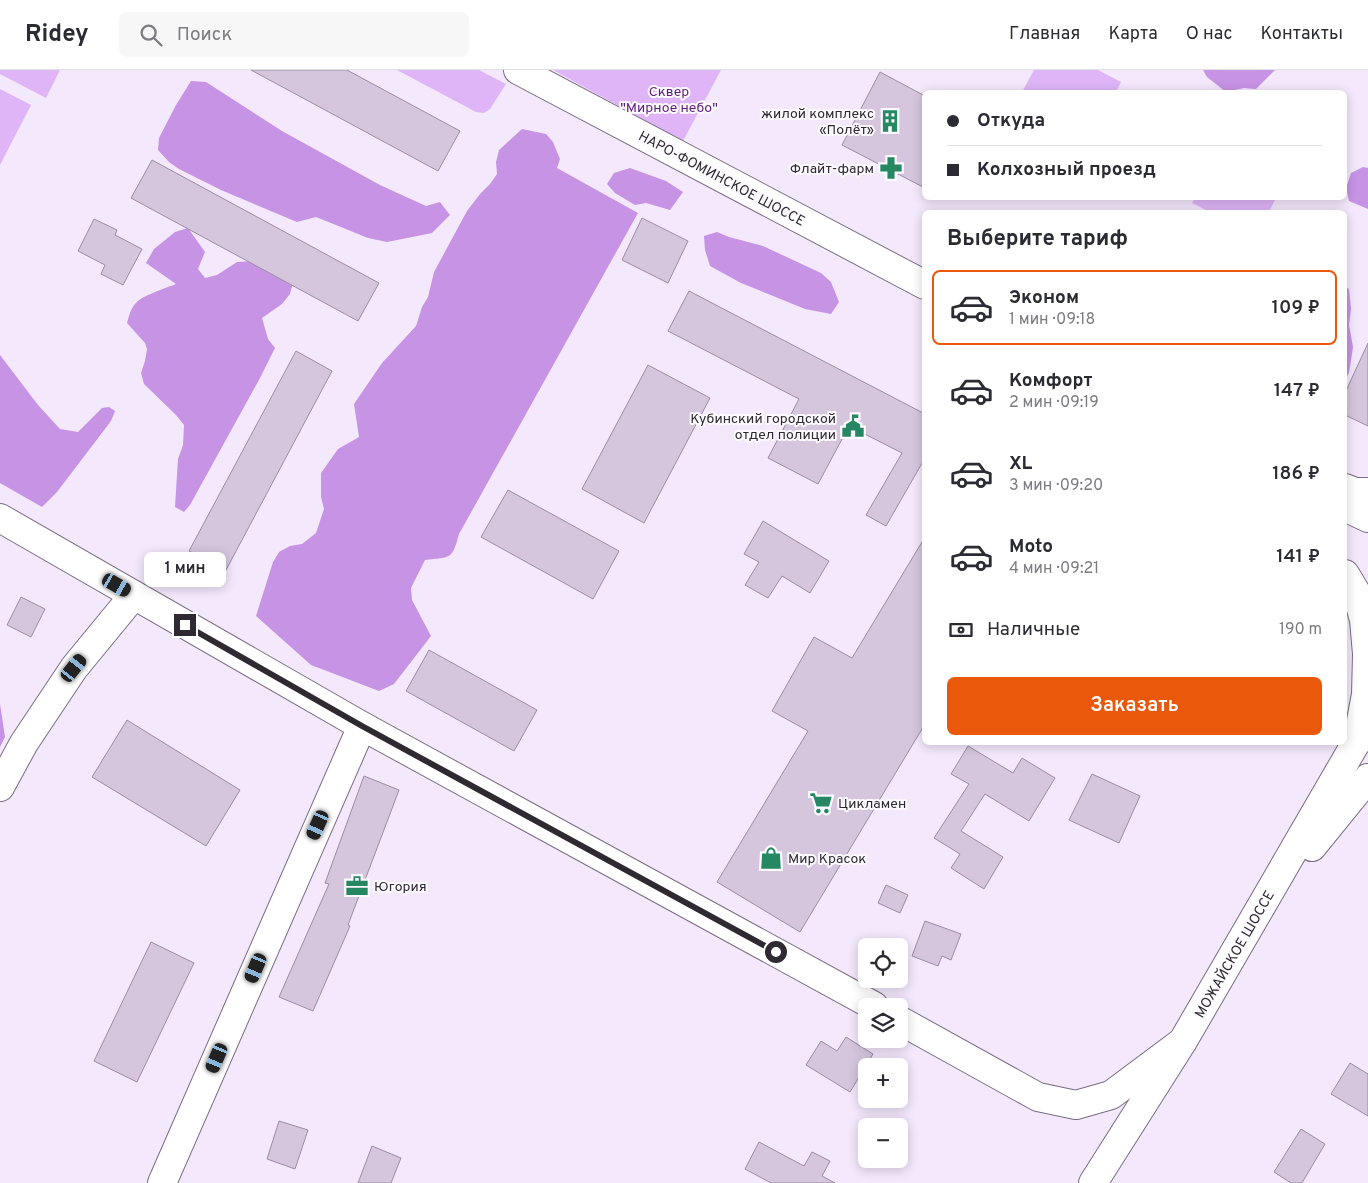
<!DOCTYPE html>
<html lang="ru">
<meta charset="utf-8">
<style>
:root{--surface:#fff;--page:#f7f7f7;--text:#2b2b33;--muted:#7c7c81;--line:#e1e1e2;--accent:#ea580c}
body{margin:0;font-family:Overpass,sans-serif;background:var(--page);color:var(--text);height:100vh;display:flex;flex-direction:column;font-size:19px;white-space:nowrap}
*{box-sizing:border-box;margin:0}
p{font-size:16px;color:var(--muted)}
.icon{flex:none;width:28px;height:28px;fill:none;stroke:currentColor;stroke-width:2;stroke-linecap:round;stroke-linejoin:round}
.map{position:relative;flex:1;overflow:hidden}
.drawer{position:absolute;left:922px;top:140px;width:425px;height:535px;display:flex;flex-direction:column;background:var(--surface);border-radius:8px;box-shadow:0 2px 12px #0003}
.drawer>*{flex:none}
.banner{position:absolute;left:922px;top:20px;width:425px;height:110px;border-radius:8px;box-shadow:0 2px 12px #0003;display:grid;align-content:center;height:110px;padding:0 25px;background:var(--surface)}
.fabs{position:absolute;left:858px;top:868px;display:grid;gap:10px}
.fabs a{display:grid;place-items:center;width:50px;height:50px;border-radius:8px;background:var(--surface);box-shadow:0 2px 12px #0003;font-size:25px}
.end{position:absolute;width:22px;height:22px;margin:-11px;border:6px solid #2f2932;background:#fff;box-shadow:0 0 0 2px #fff}
.from{border-radius:50%}
.bubble{position:absolute;height:35px;border-radius:8px;background:var(--surface);box-shadow:0 2px 12px #0003;font-size:16px;font-weight:600;line-height:35px;text-align:center}
.car{position:absolute;width:15px;height:30px;margin:-15px -8px;border-radius:6px;box-shadow:0 0 4px 1px #0007;background:linear-gradient(#222 24%,#8ab4d8 0 40%,#222 0 76%,#8ab4d8 0 86%,#222 0)}
.banner b{display:flex;align-items:center;gap:18px;height:48px;font-size:19px}
.banner b+b{border-top:1px solid var(--line)}
.banner i{width:12px;height:12px;background:var(--text)}
ul{padding:0;list-style:none}
li{display:flex;align-items:center;gap:15px;height:75px;margin:0 10px 8px;padding:0 15px;border:2px solid transparent;border-radius:8px}
li div{flex:1}
li b{display:block;font-size:19px}
li em{font-style:normal;font-weight:600}
li.active{border-color:var(--accent)}
li>.icon{width:45px;height:45px;stroke-width:1.5}
h2{padding:0 25px;font-size:22px;line-height:60px}
.pay{display:flex;align-items:center;gap:12px;height:55px;padding:0 25px;font-size:19px}
.pay p{margin-inline-start:auto}
.action{display:flex;gap:10px;margin-top:auto;padding:10px 25px}
.action a{flex:1;height:58px;border-radius:8px;background:var(--accent);color:#fff;font-size:20px;font-weight:600;line-height:58px;text-align:center}
header{display:flex;align-items:center;gap:30px;box-sizing:border-box;height:70px;padding:0 25px;background:var(--surface);border-bottom:1px solid var(--line)}
header strong{font-size:24px}
nav{display:flex;gap:28px;margin-inline-start:auto;font-size:18px}
.search{width:350px;height:45px;background:var(--page);display:flex;align-items:center;gap:12px;box-sizing:border-box;padding:0 18px;border-radius:8px;color:var(--muted);font-size:19px}
.map>svg:first-child{display:block}
.green{fill:#dfb5f8}
.forest{fill:#c793e4}
.building{fill:#d5c6de;stroke:#9b8da4}
.lines{fill:none;stroke-linecap:round;stroke-linejoin:round}
.minor-casing{stroke:#7a6c82;stroke-width:30}
.major-casing{stroke:#7a6c82;stroke-width:30}
.minor{stroke:#fff;stroke-width:28}
.major{stroke:#fff;stroke-width:28}
.route{stroke:#2f2932;stroke-width:6}
.labels{text-anchor:middle;stroke-width:4;stroke-linejoin:round;paint-order:stroke}
.park-label{font-size:14px;fill:#5f1e7d;stroke:#fdfaff}
.poi-label{font-size:14px;fill:#2f2932;stroke:#fdfaff;text-anchor:end}
.street-label{font-size:14px;fill:#2f2932;stroke:#fdfaff}
</style>
<header>
<strong>Ridey</strong>
<div class="search"><svg class="icon" aria-label="search" viewBox="0 0 24 24"><circle cx="10" cy="10" r="6"/><path d="M15 15l6 6"/></svg>Поиск</div>
<nav><a>Главная</a><a>Карта</a><a>О нас</a><a>Контакты</a></nav>
</header>
<div class="map">
<svg width="1368" height="1113" viewBox="0 0 1368 1113">
<rect width="100%" height="100%" fill="#f4e8fc"/>
<g class="green">
<polygon points="0,0 60,0 46,28 0,4"/>
<polygon points="397,0 479,0 506,14 490,39 484,43 476,42"/>
<polygon points="553,0 721,0 683,71"/>
<polygon points="1034,0 1098,0 1121,12 1116,22 1022,22"/>
<polygon points="0,19 31,35 0,95"/>
<polygon points="1195,128 1276,128 1269,142 1210,142 1192,133"/>
</g>
<g class="forest">
<polygon points="1203,0 1275,0 1256,19 1244,18 1226,22 1207,7"/>
<polygon points="191,11 206,12 282,61 380,115 426,136 440,132 450,145 432,163 387,172 368,168 316,147 297,152 221,120 179,99 169,92 158,80 159,68 176,35"/>
<path d="M522,59l24,5 7,8 7,17 -3,9 81,45 -179,321c-7,26 -8,23 -34,26l-14,28 1,12 19,36 -37,48 -15,7 -68,-26 -55,-49 17,-54 6,-10 11,-6 12,-2 14,-11 8,-24 -3,-12v-24l17,-24 21,-12 -5,-33 28,-41 34,-37 6,-19 6,-10 6,-25 33,-61 13,-17 10,-10 7,-10 -1,-12 3,-12z"/>
<polygon points="1363,97 1368,98 1368,139 1349,131 1346,118 1351,103"/>
<polygon points="630,98 666,111 683,122 670,140 646,133 635,135 615,123 607,114 614,103"/>
<path d="M188,158l17,24 -7,17 7,9 12,-3 20,-13 18,-1 38,21 -3,12 -8,10 -20,14 6,21 7,9 -15,30 -70,127 -6,7 -9,-5 3,-48 5,-14 1,-20 -8,-10 -32,-31 -3,-11 4,-12 2,-12 -2,-6 -18,-20c2,-7 4,-16 10,-21 5,-6 31,-15 39,-18l-30,-21 8,-14 21,-17z"/>
<polygon points="717,162 729,167 763,176 821,203 831,212 839,232 831,244 805,239 741,213 710,196 705,180 704,166"/>
<polygon points="1345,217 1349,219 1351,239 1349,255 1353,277 1349,303 1345,309"/>
<polygon points="0,285 38,335 60,359 78,362 102,338 109,337 115,341 111,351 57,422 42,437 0,413"/>
<polygon points="0,634 5,667 0,677"/>
</g>
<g class="building">
<polygon points="251,0 347,0 460,61 438,101"/>
<polygon points="880,2 925,26 925,118 842,75"/>
<polygon points="152,90 379,213 358,251 131,128"/>
<polygon points="642,148 688,171 668,213 622,190"/>
<polygon points="94,149 117,160 115,165 142,179 123,215 101,204 105,195 78,181"/>
<polygon points="689,221 925,344 925,388 886,456 866,445 902,383 849,356 818,414 768,388 799,329 668,261"/>
<polygon points="1368,273 1368,356 1345,345 1345,323"/>
<polygon points="296,281 332,301 226,500 189,481"/>
<polygon points="648,295 710,328 644,453 582,419"/>
<polygon points="508,420 619,481 593,529 481,467"/>
<polygon points="763,451 829,491 810,523 782,506 768,528 745,515 759,492 744,484"/>
<polygon points="925,467 925,654 800,862 717,812 808,661 772,641 814,567 852,588"/>
<polygon points="21,527 45,539 31,567 7,555"/>
<polygon points="429,580 537,640 514,681 406,621"/>
<polygon points="127,650 240,720 206,776 92,707"/>
<polygon points="968,676 1013,703 1022,688 1055,708 1029,751 985,724 961,761 1003,787 984,819 951,798 960,784 934,768 969,714 951,704"/>
<polygon points="1092,704 1140,726 1119,773 1069,750"/>
<polygon points="364,706 399,720 348,855 350,856 313,941 279,927 329,814 325,813"/>
<polygon points="886,815 908,825 900,843 878,833"/>
<polygon points="925,851 961,864 951,890 942,886 938,896 912,886"/>
<polygon points="151,872 194,893 137,1012 94,991"/>
<polygon points="846,967 873,984 850,1022 806,995 821,971 837,981"/>
<polygon points="1350,993 1368,1004 1368,1046 1331,1024"/>
<polygon points="279,1051 308,1060 295,1099 267,1089"/>
<polygon points="1301,1059 1325,1074 1302,1113 1291,1113 1274,1102"/>
<polygon points="759,1072 804,1096 812,1082 830,1091 822,1106 835,1113 771,1113 745,1099"/>
<polygon points="372,1076 401,1088 391,1113 358,1113"/>
</g>
<g class="lines">
<defs>
<g id="minor">
<polyline points="518,0 925,215"/>
<polyline points="1345,418 1355,422 1368,422"/>
<polyline points="1345,437 1368,448"/>
<polyline points="0,448 362,656 874,936"/>
<polyline points="1345,504 1357,524 1364,550 1367,584 1366,624 1357,672"/>
<polyline points="0,717 24,673 74,598 134,525"/>
<polyline points="899,950 1038,1027 1076,1035 1111,1025 1182,972"/>
<polyline points="162,1113 362,656"/>
</g>
<g id="major">
<polyline points="1312,777 1368,708"/>
<polyline points="1093,1113 1183,971 1368,652"/>
</g>
</defs>
<use href="#minor" class="minor-casing"/>
<use href="#major" class="major-casing"/>
<use href="#minor" class="minor"/>
<use href="#major" class="major"/>
</g>
<g class="lines">
<polyline class="route" points="185,555 362,656 776,882"/>
</g>
<defs>
<symbol id="building-bare" viewBox="-9 -9 18 18"><path d="M-4-6H4V6H1V3H-1V6H-4ZM-2.5-4.3h1.7v1.8h-1.7ZM.8-4.3h1.7v1.8H.8ZM-2.5-1h1.7V.8h-1.7ZM.8-1h1.7V.8H.8Z" fill="#268862" stroke="#fdfaff" stroke-width="2.5" paint-order="stroke"/></symbol>
<symbol id="pharmacy-bare" viewBox="-9 -9 18 18"><path d="M-2-6h4v4h4v4h-4v4h-4v-4h-4v-4h4Z" fill="#268862" stroke="#fdfaff" stroke-width="2.5" paint-order="stroke"/></symbol>
<symbol id="civic-bare" viewBox="-9 -9 18 18"><path d="M-.6-6.5H3V-4.5H.6V-3L4-1V1h2V6H-6V1h2V-1L-.6-3ZM-1.2 2.5V6h2.4V2.5Z" fill="#268862" stroke="#fdfaff" stroke-width="2.5" paint-order="stroke"/></symbol>
<symbol id="supermarket-bare" viewBox="-9 -9 18 18"><path d="M-6-5.5h2.5l.6 2H6L4.5 2H-2.5L-4.4-4H-6ZM-1.5 3.2a1.3 1.3 0 1 0 .1 0ZM3 3.2a1.3 1.3 0 1 0 .1 0Z" fill="#268862" stroke="#fdfaff" stroke-width="2.5" paint-order="stroke"/></symbol>
<symbol id="shop-bare" viewBox="-9 -9 18 18"><path d="M-5-2.5h2.3a2.7 3.5 0 0 1 5.4 0H5L5.5 6h-11ZM-1.5-2.5h3a1.5 2.3 0 0 0-3 0Z" fill="#268862" stroke="#fdfaff" stroke-width="2.5" paint-order="stroke"/></symbol>
<symbol id="office-bare" viewBox="-9 -9 18 18"><path d="M-6-3h4V-5.5h4V-3h4V5H-6ZM-1-4.5V-3h2v-1.5ZM-6 0V1H6V0Z" fill="#268862" stroke="#fdfaff" stroke-width="2.5" paint-order="stroke"/></symbol>
</defs>
<g fill-rule="evenodd">
<use href="#building-bare" x="874" y="35" width="32" height="32"/>
<use href="#pharmacy-bare" x="875" y="82" width="32" height="32"/>
<use href="#civic-bare" x="837" y="340" width="32" height="32"/>
<use href="#supermarket-bare" x="805" y="717" width="32" height="32"/>
<use href="#shop-bare" x="755" y="772" width="32" height="32"/>
<use href="#office-bare" x="341" y="800" width="32" height="32"/>
</g>
<g class="labels">
<g class="park-label">
<text x="669" y="26">Сквер<tspan x="669" dy="16">"Мирное небо"</tspan></text>
</g>
<g class="poi-label">
<text x="874" y="48">жилой комплекс<tspan x="874" dy="16">«Полёт»</tspan></text>
<text x="874" y="103">Флайт-фарм</text>
<text x="836" y="353">Кубинский городской<tspan x="836" dy="16">отдел полиции</tspan></text>
<text x="838" y="738" text-anchor="start">Цикламен</text>
<text x="788" y="793" text-anchor="start">Мир Красок</text>
<text x="374" y="821" text-anchor="start">Югория</text>
</g>
<g class="street-label">
<text transform="translate(722 108) rotate(28)" y="5">НАРО-ФОМИНСКОЕ ШОССЕ</text>
<text transform="translate(1234 884) rotate(-60)" y="5">МОЖАЙСКОЕ ШОССЕ</text>
</g>
</g>
</svg>
<div class="fabs">
<a><svg class="icon" aria-label="locate" viewBox="0 0 24 24"><circle cx="12" cy="12" r="6"/><path d="M12 2v4M12 18v4M2 12h4M18 12h4"/></svg></a>
<a><svg class="icon" aria-label="layers" viewBox="0 0 24 24"><path d="M12 4l9 5-9 5-9-5zM3 14l9 5 9-5"/></svg></a>
<a>+</a>
<a>−</a>
</div>
<i class="end from" style="left:776px;top:882px"></i>
<i class="end" style="left:185px;top:555px"></i>
<div class="bubble" style="left:144px;top:482px;width:82px">1 мин</div>
<i class="car" style="left:117px;top:515px;rotate:120deg"></i>
<i class="car" style="left:74px;top:598px;rotate:39deg"></i>
<i class="car" style="left:318px;top:755px;rotate:204deg"></i>
<i class="car" style="left:256px;top:898px;rotate:203deg"></i>
<i class="car" style="left:217px;top:988px;rotate:203deg"></i>
<div class="banner">
<b><i class="from"></i>Откуда</b>
<b><i></i>Колхозный проезд</b>
</div>
<section class="drawer">
<h2>Выберите тариф</h2>
<ul>
<li class="active"><svg class="icon" aria-label="car" viewBox="0 0 24 24"><path d="M5 17H2v-5l4-1 3-4h7l3 4 3 1v5h-3M9 17h6M6 11h13"/><circle cx="7" cy="17" r="2"/><circle cx="17" cy="17" r="2"/></svg><div><b>Эконом</b><p>1 мин · 09:18</p></div><em>109 ₽</em></li>
<li><svg class="icon" aria-label="car" viewBox="0 0 24 24"><path d="M5 17H2v-5l4-1 3-4h7l3 4 3 1v5h-3M9 17h6M6 11h13"/><circle cx="7" cy="17" r="2"/><circle cx="17" cy="17" r="2"/></svg><div><b>Комфорт</b><p>2 мин · 09:19</p></div><em>147 ₽</em></li>
<li><svg class="icon" aria-label="car" viewBox="0 0 24 24"><path d="M5 17H2v-5l4-1 3-4h7l3 4 3 1v5h-3M9 17h6M6 11h13"/><circle cx="7" cy="17" r="2"/><circle cx="17" cy="17" r="2"/></svg><div><b>XL</b><p>3 мин · 09:20</p></div><em>186 ₽</em></li>
<li><svg class="icon" aria-label="car" viewBox="0 0 24 24"><path d="M5 17H2v-5l4-1 3-4h7l3 4 3 1v5h-3M9 17h6M6 11h13"/><circle cx="7" cy="17" r="2"/><circle cx="17" cy="17" r="2"/></svg><div><b>Moto</b><p>4 мин · 09:21</p></div><em>141 ₽</em></li>
</ul>
<div class="pay"><svg class="icon" aria-label="cash" viewBox="0 0 24 24"><path d="M3 7h18v10H3z"/><circle cx="12" cy="12" r="2"/></svg>Наличные<p>190 m</p></div>
<div class="action"><a>Заказать</a></div>
</section>
</div>
